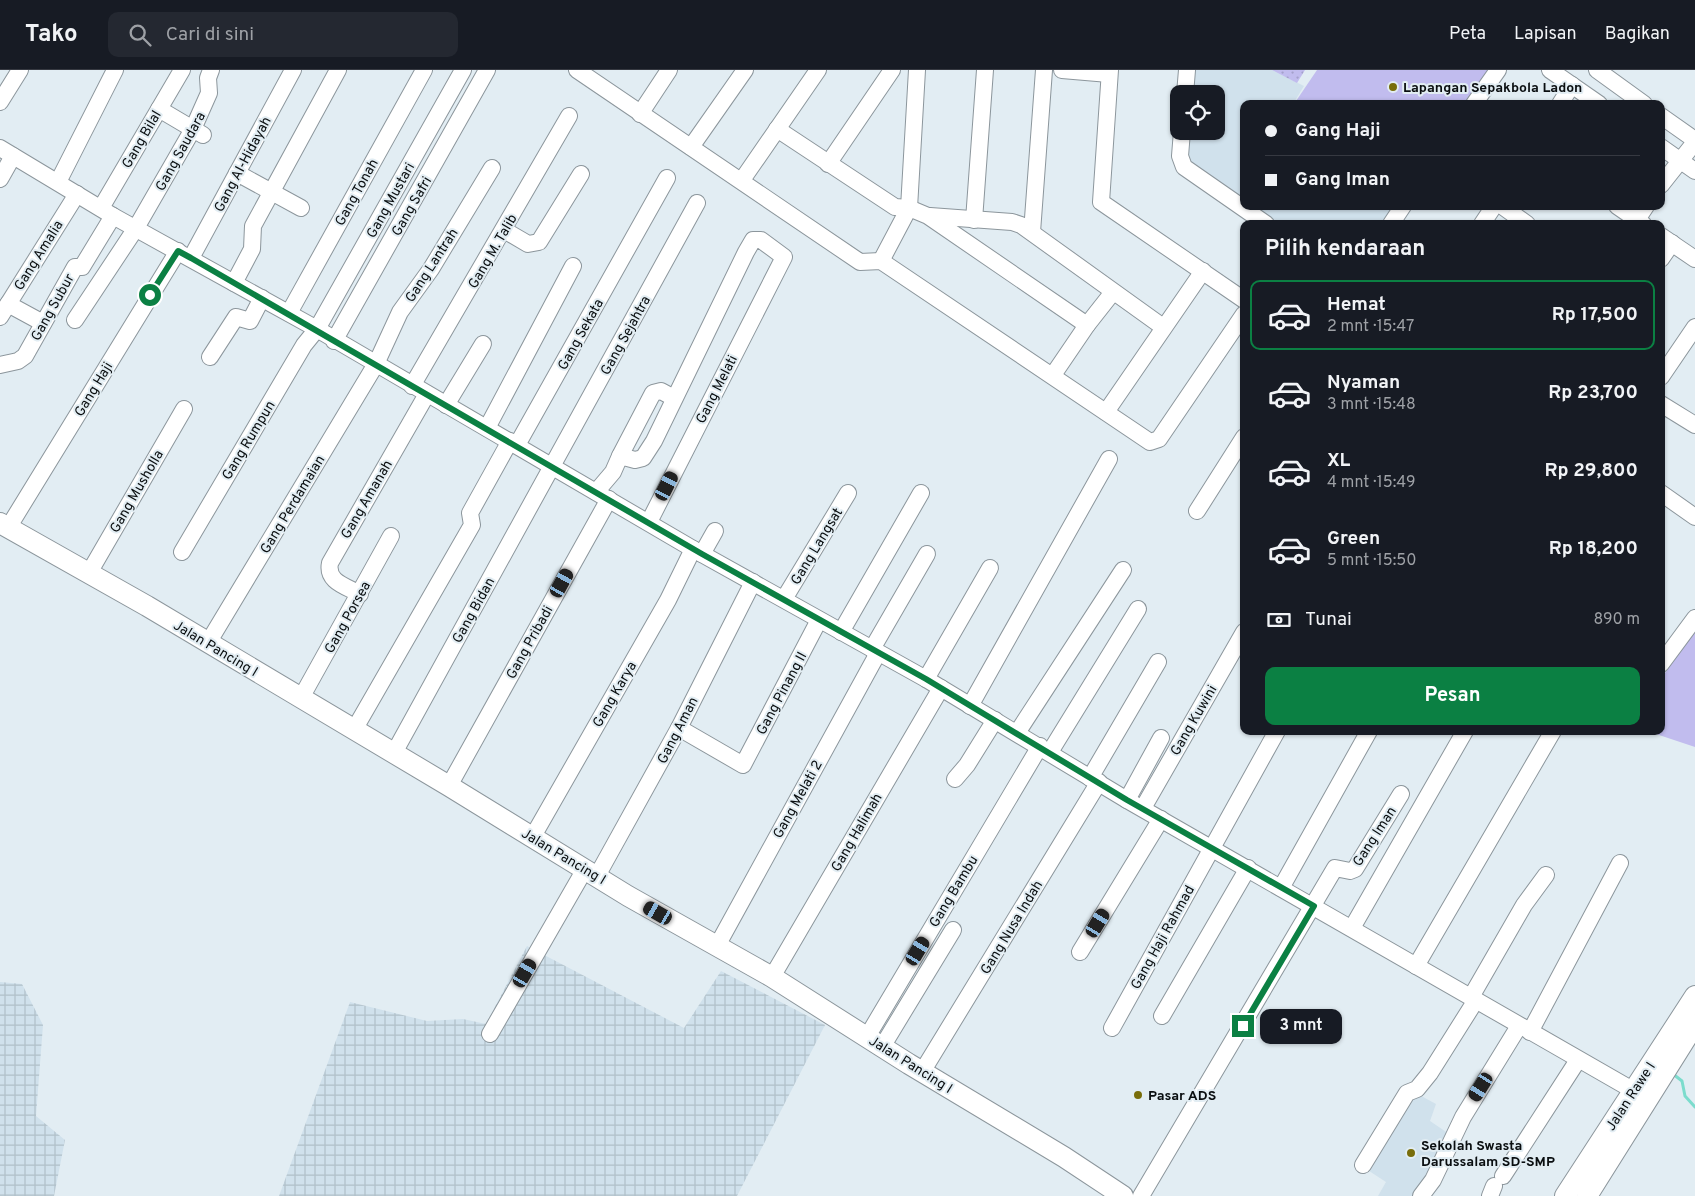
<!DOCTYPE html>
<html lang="id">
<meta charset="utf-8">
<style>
:root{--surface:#171b24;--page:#242831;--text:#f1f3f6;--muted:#9ea1a6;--line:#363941;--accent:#0b8043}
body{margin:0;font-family:Overpass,sans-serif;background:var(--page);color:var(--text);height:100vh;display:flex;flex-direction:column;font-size:19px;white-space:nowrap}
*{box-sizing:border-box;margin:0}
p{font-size:16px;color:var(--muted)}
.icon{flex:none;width:28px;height:28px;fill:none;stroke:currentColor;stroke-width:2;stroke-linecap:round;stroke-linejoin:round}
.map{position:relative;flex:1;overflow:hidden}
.sheet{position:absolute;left:1240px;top:150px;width:425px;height:515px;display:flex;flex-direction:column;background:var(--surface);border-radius:10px;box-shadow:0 1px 4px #0004}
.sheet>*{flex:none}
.banner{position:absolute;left:1240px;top:30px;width:425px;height:110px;border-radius:10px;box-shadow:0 1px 4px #0004;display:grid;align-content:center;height:110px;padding:0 25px;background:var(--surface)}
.controls{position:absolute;left:1170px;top:15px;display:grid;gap:10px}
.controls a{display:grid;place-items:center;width:55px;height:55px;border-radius:10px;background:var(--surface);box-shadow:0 1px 4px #0004;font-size:25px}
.end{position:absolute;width:22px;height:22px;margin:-11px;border:6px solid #0b8043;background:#fff;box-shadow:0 0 0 2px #fff}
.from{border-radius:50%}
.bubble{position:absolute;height:35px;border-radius:10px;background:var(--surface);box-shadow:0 1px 4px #0004;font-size:16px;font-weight:700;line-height:35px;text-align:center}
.car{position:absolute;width:15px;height:30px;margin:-15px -8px;border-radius:6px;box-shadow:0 0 4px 1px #0007;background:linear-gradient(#222 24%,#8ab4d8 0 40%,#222 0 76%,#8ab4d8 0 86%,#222 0)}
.banner b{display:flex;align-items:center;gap:18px;height:48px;font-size:19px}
.banner b+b{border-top:1px solid var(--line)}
.banner i{width:12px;height:12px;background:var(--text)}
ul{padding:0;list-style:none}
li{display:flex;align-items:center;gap:15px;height:70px;margin:0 10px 8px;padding:0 15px;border:2px solid transparent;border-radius:10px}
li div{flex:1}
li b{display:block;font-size:19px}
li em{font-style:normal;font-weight:700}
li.selected{border-color:var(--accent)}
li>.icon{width:45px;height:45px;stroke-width:1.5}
h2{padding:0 25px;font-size:22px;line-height:60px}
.pay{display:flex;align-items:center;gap:12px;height:55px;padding:0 25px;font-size:19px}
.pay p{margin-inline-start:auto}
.action{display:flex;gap:10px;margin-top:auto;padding:10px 25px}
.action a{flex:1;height:58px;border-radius:10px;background:var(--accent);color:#fff;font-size:20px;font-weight:700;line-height:58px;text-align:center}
header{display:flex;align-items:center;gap:30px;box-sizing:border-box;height:70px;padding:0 25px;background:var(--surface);border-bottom:1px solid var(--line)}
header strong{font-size:24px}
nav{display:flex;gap:28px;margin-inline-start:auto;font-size:18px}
.search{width:350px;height:45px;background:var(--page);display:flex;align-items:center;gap:12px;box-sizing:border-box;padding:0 18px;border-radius:10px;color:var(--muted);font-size:19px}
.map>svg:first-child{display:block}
.built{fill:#d0e1ec}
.industrial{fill:url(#industrial-grid)}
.grass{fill:#c1bcee}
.park{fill:url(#park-dots)}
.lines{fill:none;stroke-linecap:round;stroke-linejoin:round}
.stream{stroke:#7cdccd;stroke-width:3}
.minor-casing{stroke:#8c969c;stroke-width:18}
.major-casing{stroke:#8c969c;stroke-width:22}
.minor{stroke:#fff;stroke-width:16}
.major{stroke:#fff;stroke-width:20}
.route{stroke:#0b8043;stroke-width:6}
.poi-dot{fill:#786d0a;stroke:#e2edf3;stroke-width:2}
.labels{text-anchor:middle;stroke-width:4;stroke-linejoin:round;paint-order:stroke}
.poi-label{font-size:14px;font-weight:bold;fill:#0a0e10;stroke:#e2edf3;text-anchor:start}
.street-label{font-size:14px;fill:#0a0e10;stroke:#e2edf3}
</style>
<header>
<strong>Tako</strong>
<div class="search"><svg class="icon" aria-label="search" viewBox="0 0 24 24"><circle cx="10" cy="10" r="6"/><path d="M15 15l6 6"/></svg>Cari di sini</div>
<nav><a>Peta</a><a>Lapisan</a><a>Bagikan</a></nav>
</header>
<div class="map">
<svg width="1695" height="1126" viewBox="0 0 1695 1126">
<defs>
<pattern id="industrial-grid" width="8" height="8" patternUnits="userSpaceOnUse" patternTransform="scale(1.25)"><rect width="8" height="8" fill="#d0e1ec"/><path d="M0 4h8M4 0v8" fill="none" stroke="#b1c0c9"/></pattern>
<pattern id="park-dots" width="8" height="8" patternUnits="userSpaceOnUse" patternTransform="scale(1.25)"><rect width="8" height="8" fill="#c1bcee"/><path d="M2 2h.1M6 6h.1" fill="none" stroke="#a4a0cb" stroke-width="1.8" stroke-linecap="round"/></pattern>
</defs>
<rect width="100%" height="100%" fill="#e2edf3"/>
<g class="built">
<polygon points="1189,0 1272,0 1304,16 1293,34 1244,34 1244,135 1188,97 1185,61 1216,61 1216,24 1188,24"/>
<polygon points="1245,136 1398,136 1387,154 1271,154"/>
<polygon points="1412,1021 1436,1034 1430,1051 1458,1070 1423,1126 1378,1126 1386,1112 1363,1097"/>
</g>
<g class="industrial">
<polygon points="527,876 684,958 721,901 825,955 737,1126 279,1126 350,932 427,951 463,949 486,954"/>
<polygon points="0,912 22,914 43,955 36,1046 65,1070 54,1126 0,1126"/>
</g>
<g class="grass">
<polygon points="1317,0 1492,0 1469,34 1294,34"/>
<polygon points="1695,559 1695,677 1647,661 1661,661 1661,609"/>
</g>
<polygon class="park" points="1272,0 1305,0 1297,13"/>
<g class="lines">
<polyline class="stream" points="1673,1004 1682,1011 1685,1026 1695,1037"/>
<defs>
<g id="minor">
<polyline points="577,0 860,192 881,191 1150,372 1159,369 1244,244"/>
<polyline points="1062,0 1109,4"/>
<polyline points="1110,0 1101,132 1244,230"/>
<polyline points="1550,0 1599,34"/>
<polyline points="1597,0 1644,34"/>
<polyline points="1185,24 1187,0"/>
<polyline points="0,32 20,0"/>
<polyline points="1474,34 1498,0"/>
<polyline points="1560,34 1572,15"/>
<polyline points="159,39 203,65"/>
<polyline points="640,44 669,0"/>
<polyline points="1661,46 1695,70"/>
<polyline points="777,59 895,137 909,138 928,146 1087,255"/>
<polyline points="1182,61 1180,86 1184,97 1266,154"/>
<polyline points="691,77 745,0"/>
<polyline points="1661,77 1695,101"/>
<polyline points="0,78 113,146 317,259 693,479 926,609 1127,730 1643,1026"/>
<polyline points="828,94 892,0"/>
<polyline points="237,103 301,138"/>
<polyline points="0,109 13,86"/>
<polyline points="742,110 818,0"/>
<polyline points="58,112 115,0"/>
<polyline points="1661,115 1695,72"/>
<polyline points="1502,136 1527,154"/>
<polyline points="1617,136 1643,154"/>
<polyline points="101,138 182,0"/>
<polyline points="930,146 1012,152 1021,155 1163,257"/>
<polyline points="974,150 985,0"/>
<polyline points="1391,154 1403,136"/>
<polyline points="1482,154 1494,136"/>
<polyline points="1634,154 1646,136"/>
<polyline points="504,160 528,174 539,172 581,104"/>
<polyline points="1032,162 1044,0"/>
<polyline points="1661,166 1695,189"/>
<polyline points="191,188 293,0"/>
<polyline points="1661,189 1672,173"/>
<polyline points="881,191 909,138 917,0"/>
<polyline points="234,213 252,179 253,156 338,0"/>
<polyline points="8,234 43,253"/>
<polyline points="289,243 424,0"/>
<polyline points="0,247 77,124"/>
<polyline points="75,250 136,158 193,59 209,23 208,8 211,0"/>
<polyline points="334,271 487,0"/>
<polyline points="210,287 236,247 250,251 262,228"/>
<polyline points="0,295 18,291 25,286 75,197 82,197 113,146"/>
<polyline points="1053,305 1087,255 1113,222"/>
<polyline points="1661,307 1695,257"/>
<polyline points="412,316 569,46"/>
<polyline points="1661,334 1695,355"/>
<polyline points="446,335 483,274"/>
<polyline points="1106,342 1203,201"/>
<polyline points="487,358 573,196"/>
<polyline points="517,375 667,108"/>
<polyline points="620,386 653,323 661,321 674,328"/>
<polyline points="596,422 613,402 620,386 635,390 643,388 654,371 746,182 753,170 761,170 784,187 649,452"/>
<polyline points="1661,423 1695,447"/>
<polyline points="1197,441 1244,367"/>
<polyline points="8,458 178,181"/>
<polyline points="182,482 304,275 317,259 463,0"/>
<polyline points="702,484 715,461"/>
<polyline points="89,503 184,339"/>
<path d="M360,524c-14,-8 -34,-12 -30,-31l97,-169"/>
<polyline points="784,529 848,423"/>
<polyline points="841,562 921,423"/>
<polyline points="208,573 376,294 400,242 431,199 492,98"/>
<polyline points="872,579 927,484"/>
<polyline points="1661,594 1695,548"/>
<polyline points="926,609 990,498"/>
<polyline points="301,628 391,466"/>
<polyline points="970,636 1109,389"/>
<polyline points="679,658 743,695 819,550"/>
<polyline points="354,660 472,455 470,443 510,371"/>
<polyline points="1017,663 1123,500"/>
<polyline points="1050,682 1138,539"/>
<polyline points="394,683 697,133"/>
<polyline points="1090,708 1158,592"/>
<polyline points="955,709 967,695 995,650"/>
<polyline points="449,716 609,429"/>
<polyline points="1127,730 1161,668"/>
<polyline points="1143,738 1244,562"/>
<polyline points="532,768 668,530 693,479"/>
<polyline points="597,806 679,658 753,512"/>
<polyline points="1281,818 1369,661"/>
<polyline points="1352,858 1465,661"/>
<polyline points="717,876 878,583"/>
<polyline points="1080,882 1161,749"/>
<polyline points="1416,896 1553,661"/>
<polyline points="772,907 941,618"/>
<polyline points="1471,927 1524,835 1546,805"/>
<polyline points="1162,946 1248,798"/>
<polyline points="1112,958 1277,661"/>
<polyline points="1530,962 1620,793"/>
<polyline points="490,964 585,799"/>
<polyline points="867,967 1040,676"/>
<polyline points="882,977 953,860"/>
<polyline points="922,1002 1099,712"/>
<polyline points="1363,1095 1407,1023 1417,1019 1430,1003 1476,930"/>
<polyline points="1503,1106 1578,990"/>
<polyline points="1141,1126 1335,798 1350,801 1355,799 1401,724"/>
<polyline points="1421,1126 1433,1110 1463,1047 1519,956"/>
<polyline points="1490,1126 1494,1116"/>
</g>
<g id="major">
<polyline points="0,453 147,536 449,716 628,826 772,907 909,994 1064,1087 1123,1126"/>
<polyline points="1565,1126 1695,926"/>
<polyline points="1587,1126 1695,954"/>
</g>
</defs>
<use href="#minor" class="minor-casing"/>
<use href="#major" class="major-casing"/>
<use href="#minor" class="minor"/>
<use href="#major" class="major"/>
</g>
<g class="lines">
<polyline class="route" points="150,225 178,181 191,188 702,484 926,609 1127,730 1314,836 1243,956"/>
</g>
<g class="poi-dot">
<circle cx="1393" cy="17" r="5"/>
<circle cx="1138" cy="1025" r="5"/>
<circle cx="1411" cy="1083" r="5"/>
</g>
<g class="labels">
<g class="poi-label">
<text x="1403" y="22">Lapangan Sepakbola Ladon</text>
<text x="1148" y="1030">Pasar ADS</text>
<text x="1421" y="1080">Sekolah Swasta<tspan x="1421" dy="16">Darussalam SD-SMP</tspan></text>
</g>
<g class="street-label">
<text transform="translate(141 69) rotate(-60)" y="5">Gang Bilal</text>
<text transform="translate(180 81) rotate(-61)" y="5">Gang Saudara</text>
<text transform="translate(242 94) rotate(-62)" y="5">Gang Al-Hidayah</text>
<text transform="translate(356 122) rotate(-61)" y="5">Gang Tonah</text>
<text transform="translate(390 130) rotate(-61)" y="5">Gang Mustari</text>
<text transform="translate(411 136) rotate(-60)" y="5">Gang Safri</text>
<text transform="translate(492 181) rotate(-60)" y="5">Gang M. Talib</text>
<text transform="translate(38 185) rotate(-58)" y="5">Gang Amalia</text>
<text transform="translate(431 195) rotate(-57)" y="5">Gang Lantrah</text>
<text transform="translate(52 237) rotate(-61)" y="5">Gang Subur</text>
<text transform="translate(580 264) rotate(-61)" y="5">Gang Sekata</text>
<text transform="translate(625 265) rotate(-61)" y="5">Gang Sejahtra</text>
<text transform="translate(93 319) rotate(-59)" y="5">Gang Haji</text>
<text transform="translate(716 319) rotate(-63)" y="5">Gang Melati</text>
<text transform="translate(248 370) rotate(-59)" y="5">Gang Rumpun</text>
<text transform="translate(136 421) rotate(-60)" y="5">Gang Musholla</text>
<text transform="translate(366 429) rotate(-60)" y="5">Gang Amanah</text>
<text transform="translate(292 434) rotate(-59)" y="5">Gang Perdamaian</text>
<text transform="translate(816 476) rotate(-59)" y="5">Gang Langsat</text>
<text transform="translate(473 540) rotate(-61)" y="5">Gang Bidan</text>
<text transform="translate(347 547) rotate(-61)" y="5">Gang Porsea</text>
<text transform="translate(529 572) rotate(-61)" y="5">Gang Pribadi</text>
<text transform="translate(216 578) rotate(31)" y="5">Jalan Pancing I</text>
<text transform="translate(781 623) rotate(-62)" y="5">Gang Pinang II</text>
<text transform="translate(614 624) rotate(-60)" y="5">Gang Karya</text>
<text transform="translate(1193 650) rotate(-60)" y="5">Gang Kuwini</text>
<text transform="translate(677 660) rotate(-63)" y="5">Gang Aman</text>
<text transform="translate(797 729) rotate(-61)" y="5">Gang Melati 2</text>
<text transform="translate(856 762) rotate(-60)" y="5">Gang Halimah</text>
<text transform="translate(1374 766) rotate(-57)" y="5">Gang Iman</text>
<text transform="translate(564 786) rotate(31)" y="5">Jalan Pancing I</text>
<text transform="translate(953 821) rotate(-59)" y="5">Gang Bambu</text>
<text transform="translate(1011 857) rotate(-59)" y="5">Gang Nusa Indah</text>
<text transform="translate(1162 867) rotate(-61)" y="5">Gang Haji Rahmad</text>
<text transform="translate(911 994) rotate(32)" y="5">Jalan Pancing I</text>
<text transform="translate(1630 1026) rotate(-57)" y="5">Jalan Rawe I</text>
</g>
</g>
</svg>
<div class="controls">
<a><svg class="icon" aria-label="locate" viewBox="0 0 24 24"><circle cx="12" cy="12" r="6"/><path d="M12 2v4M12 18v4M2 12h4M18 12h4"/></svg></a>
</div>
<i class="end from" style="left:150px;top:225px"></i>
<i class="end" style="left:1243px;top:956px"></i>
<div class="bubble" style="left:1260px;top:939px;width:82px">3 mnt</div>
<i class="car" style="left:667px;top:416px;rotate:27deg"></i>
<i class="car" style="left:562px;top:513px;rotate:29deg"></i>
<i class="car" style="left:658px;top:843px;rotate:300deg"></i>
<i class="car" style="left:1098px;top:853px;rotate:31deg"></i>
<i class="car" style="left:918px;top:881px;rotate:31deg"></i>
<i class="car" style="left:525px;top:903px;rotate:30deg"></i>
<i class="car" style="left:1481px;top:1017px;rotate:212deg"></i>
<div class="banner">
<b><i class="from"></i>Gang Haji</b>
<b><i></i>Gang Iman</b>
</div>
<section class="sheet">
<h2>Pilih kendaraan</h2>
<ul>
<li class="selected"><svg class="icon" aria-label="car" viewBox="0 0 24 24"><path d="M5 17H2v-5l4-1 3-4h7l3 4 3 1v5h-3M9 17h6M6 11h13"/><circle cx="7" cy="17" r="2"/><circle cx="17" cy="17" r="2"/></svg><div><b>Hemat</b><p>2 mnt · 15:47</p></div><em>Rp 17,500</em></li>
<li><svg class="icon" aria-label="car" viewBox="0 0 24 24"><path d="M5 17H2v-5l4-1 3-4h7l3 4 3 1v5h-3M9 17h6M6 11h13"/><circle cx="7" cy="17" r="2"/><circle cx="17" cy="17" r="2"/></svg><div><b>Nyaman</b><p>3 mnt · 15:48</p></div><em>Rp 23,700</em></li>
<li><svg class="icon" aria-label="car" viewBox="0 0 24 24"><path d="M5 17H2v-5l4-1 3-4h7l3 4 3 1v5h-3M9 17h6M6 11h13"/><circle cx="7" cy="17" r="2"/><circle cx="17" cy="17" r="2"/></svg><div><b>XL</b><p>4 mnt · 15:49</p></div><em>Rp 29,800</em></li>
<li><svg class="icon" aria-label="car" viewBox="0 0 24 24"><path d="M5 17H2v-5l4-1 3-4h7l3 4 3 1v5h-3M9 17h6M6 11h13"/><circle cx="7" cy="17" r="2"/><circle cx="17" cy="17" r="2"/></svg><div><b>Green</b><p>5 mnt · 15:50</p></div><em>Rp 18,200</em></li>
</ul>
<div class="pay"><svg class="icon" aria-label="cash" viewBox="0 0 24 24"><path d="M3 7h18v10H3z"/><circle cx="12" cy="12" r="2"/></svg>Tunai<p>890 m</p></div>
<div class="action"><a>Pesan</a></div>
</section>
</div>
